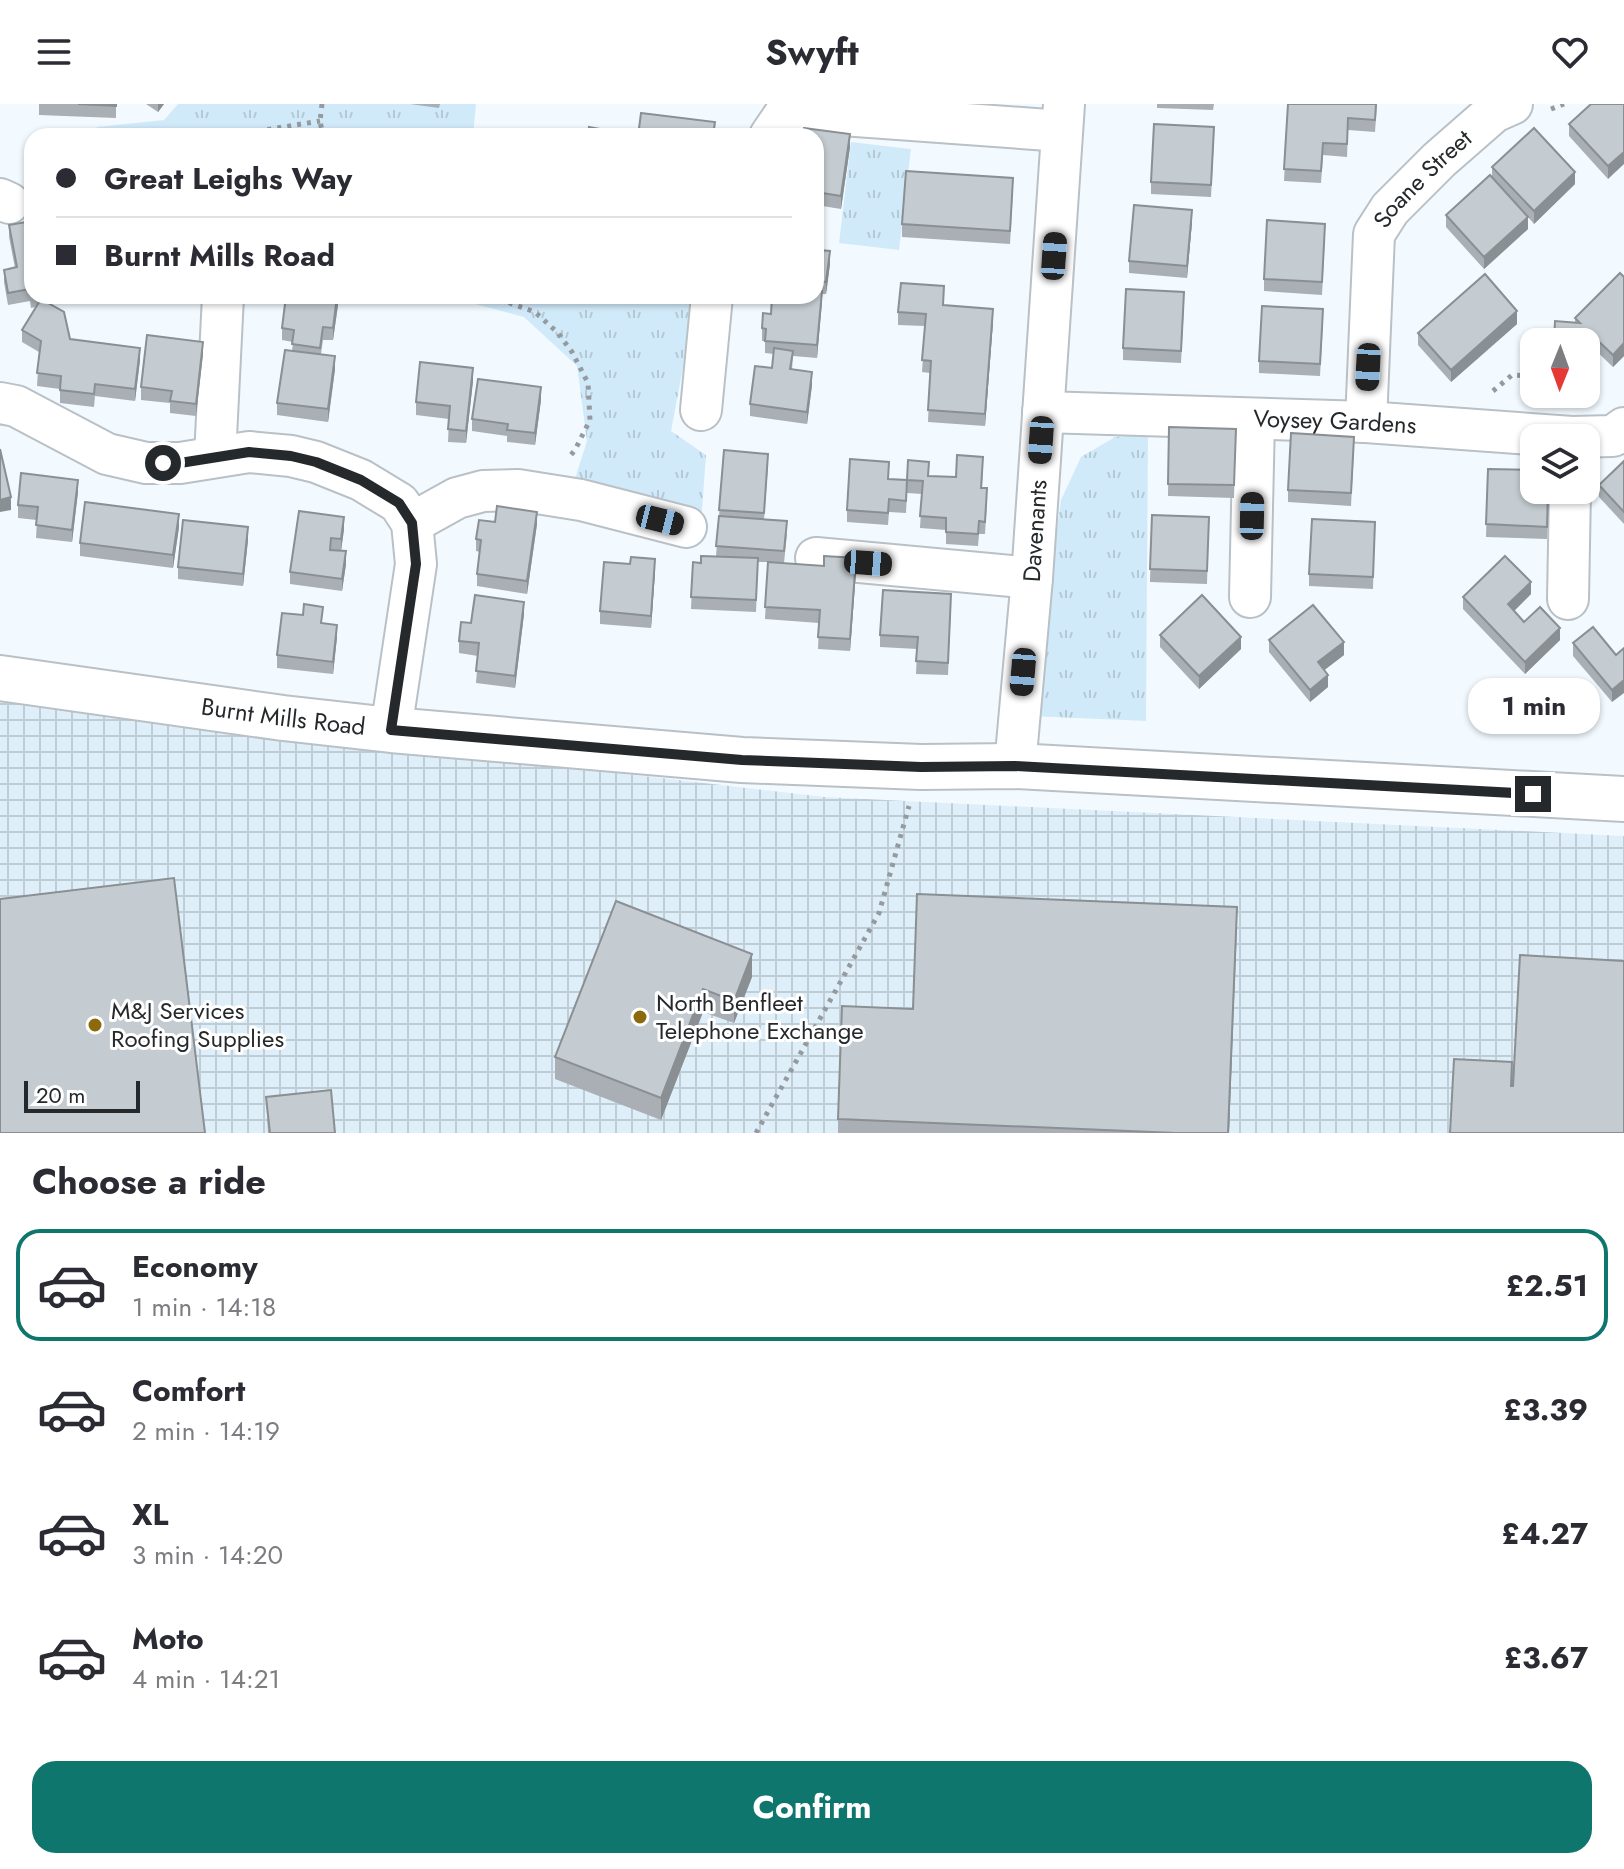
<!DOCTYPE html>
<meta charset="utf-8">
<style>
:root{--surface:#fff;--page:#f2f2f3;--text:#2b2b33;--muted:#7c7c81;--line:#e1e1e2;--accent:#0f766e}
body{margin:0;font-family:Jost,sans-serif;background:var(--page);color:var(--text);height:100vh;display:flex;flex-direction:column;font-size:30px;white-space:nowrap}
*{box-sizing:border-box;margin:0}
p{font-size:26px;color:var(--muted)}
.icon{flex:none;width:44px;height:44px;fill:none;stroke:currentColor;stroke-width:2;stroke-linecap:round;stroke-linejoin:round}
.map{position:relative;height:1029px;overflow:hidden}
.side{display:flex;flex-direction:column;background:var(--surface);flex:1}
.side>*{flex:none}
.hud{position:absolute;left:24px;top:24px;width:800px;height:176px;border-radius:24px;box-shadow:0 2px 6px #0004;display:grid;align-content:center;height:176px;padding:0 32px;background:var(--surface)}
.needle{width:52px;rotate:181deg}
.tools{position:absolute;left:1520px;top:224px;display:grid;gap:16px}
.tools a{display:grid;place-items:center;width:80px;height:80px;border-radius:16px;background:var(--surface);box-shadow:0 2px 6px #0004;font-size:40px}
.scale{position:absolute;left:24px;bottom:20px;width:116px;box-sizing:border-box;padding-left:8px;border:4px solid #26292b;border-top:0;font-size:22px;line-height:28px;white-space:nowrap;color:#26292b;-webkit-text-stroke:6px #fff;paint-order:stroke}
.end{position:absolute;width:36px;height:36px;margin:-18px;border:10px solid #26292b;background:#fff;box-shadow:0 0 0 4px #fff}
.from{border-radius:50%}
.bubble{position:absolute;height:56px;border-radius:24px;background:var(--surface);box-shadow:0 2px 6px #0004;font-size:26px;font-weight:700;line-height:56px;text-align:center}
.car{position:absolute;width:24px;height:48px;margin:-24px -12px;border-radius:10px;box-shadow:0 0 6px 2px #0007;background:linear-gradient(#222 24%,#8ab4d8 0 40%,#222 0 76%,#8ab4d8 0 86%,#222 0)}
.hud b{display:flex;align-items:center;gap:28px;height:76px;font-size:30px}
.hud b+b{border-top:2px solid var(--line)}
.hud i{width:20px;height:20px;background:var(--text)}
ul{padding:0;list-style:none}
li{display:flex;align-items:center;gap:24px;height:112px;margin:0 16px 12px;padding:0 16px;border:4px solid transparent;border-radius:24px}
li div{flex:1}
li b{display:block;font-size:30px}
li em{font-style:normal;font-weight:700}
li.on{border-color:var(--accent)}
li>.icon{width:72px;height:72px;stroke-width:1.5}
h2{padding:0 32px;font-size:36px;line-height:96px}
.button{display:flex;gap:16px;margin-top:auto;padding:16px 32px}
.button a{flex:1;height:92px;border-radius:24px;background:var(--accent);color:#fff;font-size:32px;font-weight:700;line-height:92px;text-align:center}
header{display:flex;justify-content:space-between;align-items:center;height:104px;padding:0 32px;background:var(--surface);font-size:36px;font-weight:700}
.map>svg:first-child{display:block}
.industrial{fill:url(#industrial-grid)}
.grass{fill:url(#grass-tufts)}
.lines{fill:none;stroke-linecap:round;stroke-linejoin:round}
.street-casing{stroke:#b9c1c6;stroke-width:44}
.secondary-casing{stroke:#b9c1c6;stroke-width:48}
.path{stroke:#959a9e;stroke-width:5;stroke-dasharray:4 6;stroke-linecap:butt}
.street{stroke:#fff;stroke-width:40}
.secondary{stroke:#fff;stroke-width:44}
.wall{fill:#a9afb4}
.shaded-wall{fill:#898f92}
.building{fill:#c4ccd1;stroke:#898f92;stroke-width:2}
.route{stroke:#26292b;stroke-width:10}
.poi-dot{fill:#8c6a0c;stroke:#fff;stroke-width:3}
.labels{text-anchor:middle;stroke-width:6;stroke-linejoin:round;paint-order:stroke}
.street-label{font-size:24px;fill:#26292b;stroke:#fff}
.poi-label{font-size:24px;fill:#26292b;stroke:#fff;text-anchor:start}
</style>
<header><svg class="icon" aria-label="menu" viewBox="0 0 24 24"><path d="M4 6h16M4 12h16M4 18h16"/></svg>Swyft<svg class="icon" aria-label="heart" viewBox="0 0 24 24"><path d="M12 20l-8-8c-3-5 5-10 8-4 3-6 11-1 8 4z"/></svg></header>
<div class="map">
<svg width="1624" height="1029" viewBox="0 0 1624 1029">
<defs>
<pattern id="industrial-grid" width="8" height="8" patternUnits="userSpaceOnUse" patternTransform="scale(2)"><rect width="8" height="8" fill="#dfeff9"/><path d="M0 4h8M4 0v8" fill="none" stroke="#bfcdd6"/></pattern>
<pattern id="grass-tufts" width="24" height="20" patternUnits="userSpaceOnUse" patternTransform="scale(2)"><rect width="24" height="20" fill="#d1eafa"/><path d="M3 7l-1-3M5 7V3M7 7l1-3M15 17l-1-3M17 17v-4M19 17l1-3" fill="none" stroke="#b3c9d6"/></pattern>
</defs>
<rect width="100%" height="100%" fill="#f2faff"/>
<polygon class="industrial" points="0,597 825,693 1624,732 1624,1029 0,1029"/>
<g class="grass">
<polygon points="178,0 476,0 473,32 93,32 97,23 164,16"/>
<polygon points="851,38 911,45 899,146 839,139"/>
<polygon points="445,192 690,192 692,216 671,327 706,351 700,434 565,406 587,337 577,262 524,213"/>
<polygon points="1148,330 1146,617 1031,612 1061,396 1081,353 1115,333"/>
</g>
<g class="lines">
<defs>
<g id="street">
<polyline points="770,32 787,7 1062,27"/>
<polyline points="0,95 9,99"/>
<polyline points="0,299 16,302 107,350 146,359 180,359 249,348 291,352 316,358 361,376 399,399 412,419 416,460 391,626"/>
<polyline points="701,306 712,192"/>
<path id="s1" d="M1043,308l323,10 206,15 41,-1 11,-8"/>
<path id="s2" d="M1366,318l8,-188 16,-25 49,-49 55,-48 18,-8"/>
<polyline points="215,353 223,192"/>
<polyline points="412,419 457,394 483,387 518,386 581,396 686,423"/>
<polyline points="816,454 1032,474"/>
<polyline points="1250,493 1254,315"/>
<polyline points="1568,495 1570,386"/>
<path id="s3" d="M1015,662l17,-188 32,-474"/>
</g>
<g id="secondary">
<path id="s4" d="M0,574l283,40 108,12 351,30 179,7 94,-1 609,33"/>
</g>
</defs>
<use href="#street" class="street-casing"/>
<use href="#secondary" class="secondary-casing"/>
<g class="path">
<polyline points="322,0 320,17 323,32"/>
<polyline points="1551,5 1564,0"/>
<polyline points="228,32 320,17"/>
<polyline points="490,192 535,208 558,229 572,248 588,279 590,316 575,346 569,353"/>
<polyline points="1493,287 1512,271 1534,272"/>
<polyline points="756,1029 879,809 909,702"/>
</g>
<use href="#street" class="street"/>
<use href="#secondary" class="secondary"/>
</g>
<g class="wall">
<polygon points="39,0 116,0 116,14 39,11"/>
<polygon points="146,0 164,0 158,8"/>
<polygon points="410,0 440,0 439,4"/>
<polygon points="1157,0 1214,0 1213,6 1157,4"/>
<polygon points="1288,0 1377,0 1375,28 1348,26 1347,53 1323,51 1321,79 1284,77"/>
<polygon points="1624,0 1608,75 1569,32 1569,20"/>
<polygon points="816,32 850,43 841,105 816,101"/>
<polygon points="1214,36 1211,93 1151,90 1151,78"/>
<polygon points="1492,63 1575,80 1534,120 1528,113 1528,125 1484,165 1446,123 1446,111 1492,73"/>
<polygon points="1013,86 1010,140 902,133 902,120"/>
<polygon points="32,117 32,192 61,192 61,198 50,200 70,235 140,256 135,297 95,292 94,303 60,299 60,285 37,282 39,248 22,238 22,226 36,203 31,204 30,197 8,201 4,178 4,166 15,164 9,133 9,121"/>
<polygon points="1192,118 1187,174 1129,169 1129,157"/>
<polygon points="816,130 821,146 830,160 826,190 822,190 817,254 793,252 792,266 812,281 807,320 750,312 750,300 772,264 774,250 765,249 765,237 762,237 762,224 771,210 816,192"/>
<polygon points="1325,132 1322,191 1264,187 1264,175"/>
<polygon points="1624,173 1624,252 1613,263 1591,242 1591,259 1586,259 1586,238 1575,218 1575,214"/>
<polygon points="338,201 333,236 323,236 321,250 335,265 328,318 277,311 277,299 292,247 293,238 282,236 282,224"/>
<polygon points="944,201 993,218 985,322 928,318 930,269 922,268 925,222 898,221 898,208"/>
<polygon points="1184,201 1181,259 1123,256 1123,244"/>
<polygon points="1323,218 1320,272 1259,269 1259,257"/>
<polygon points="1517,220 1451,278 1418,241 1418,229"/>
<polygon points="203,250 196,312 170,309 170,299 141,296 141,283"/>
<polygon points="473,277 466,339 448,338 449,315 416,311 416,298"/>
<polygon points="541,296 535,341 507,338 507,332 472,327 472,315"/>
<polygon points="1169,323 1236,325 1234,394 1168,392"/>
<polygon points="1354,345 1351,402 1288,398 1288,386"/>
<polygon points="724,346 768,362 764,416 787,430 784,459 856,467 850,547 818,545 819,519 765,515 768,458 758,458 756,508 691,505 693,458 701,459 716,452"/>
<polygon points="1624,357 1624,420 1599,393 1599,381"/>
<polygon points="983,365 982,384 987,396 985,430 979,430 978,442 946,440 946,426 920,424 922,390 907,389 907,376 929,372 956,373"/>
<polygon points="1488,365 1549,386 1547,435 1486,433"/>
<polygon points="889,375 907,389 906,409 889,408 888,421 847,418 847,406"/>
<polygon points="78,388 72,438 36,434 37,416 18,414 18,401"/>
<polygon points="299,407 344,425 341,447 346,460 342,487 290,480 290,468"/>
<polygon points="1152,411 1209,413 1207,480 1150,478"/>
<polygon points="495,418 537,420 527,490 477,482 477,470 480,448 476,447 476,435"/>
<polygon points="1375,418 1373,485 1309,482 1309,470"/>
<polygon points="179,423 173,464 80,452 80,439"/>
<polygon points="248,436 243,482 178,475 178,463"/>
<polygon points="630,460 655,468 651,524 600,520 600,507"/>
<polygon points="1531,490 1514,507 1524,518 1560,536 1525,570 1463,505 1463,493"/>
<polygon points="951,502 948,571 916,570 917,545 880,543 880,531"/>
<polygon points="524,510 515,584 476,579 478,552 459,549 459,537 471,519"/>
<polygon points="323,519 337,533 333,570 277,564 277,551"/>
<polygon points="1160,531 1241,545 1199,585 1160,543"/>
<polygon points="1269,536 1344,551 1324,566 1328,583 1310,598 1269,548"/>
<polygon points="1573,539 1616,551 1612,598 1573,552"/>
<polygon points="616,797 752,873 734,919 703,908 661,1016 555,975 555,953"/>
<polygon points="1237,825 1229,1029 838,1029 838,1015 913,905"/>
<polygon points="266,993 335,1029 268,1029"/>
</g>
<g class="shaded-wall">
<polygon points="158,0 164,0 158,8"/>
<polygon points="850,30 850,43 841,105 841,92"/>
<polygon points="1624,48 1624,60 1608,75 1608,62"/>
<polygon points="1575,68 1575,80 1534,120 1534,107"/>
<polygon points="1192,106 1192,118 1187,174 1187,162"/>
<polygon points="1528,113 1528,125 1484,165 1484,153"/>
<polygon points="830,147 830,160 826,190 826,178"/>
<polygon points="822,187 822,199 817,254 817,241"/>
<polygon points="338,192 338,201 333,236 333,224"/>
<polygon points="993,205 993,218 985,322 985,310"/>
<polygon points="1517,207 1517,220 1451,278 1451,266"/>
<polygon points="203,238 203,250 196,312 196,300"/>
<polygon points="1624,239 1624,252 1613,263 1613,251"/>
<polygon points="140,244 140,256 135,297 135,285"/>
<polygon points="335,252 335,265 328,318 328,305"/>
<polygon points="473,264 473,277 466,339 466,327"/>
<polygon points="812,268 812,281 807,320 807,308"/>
<polygon points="541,283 541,296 535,341 535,329"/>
<polygon points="78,376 78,388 72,438 72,426"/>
<polygon points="11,393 11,406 0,408 0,396"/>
<polygon points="537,408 537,420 527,490 527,477"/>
<polygon points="179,410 179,423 173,464 173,451"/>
<polygon points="344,413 344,425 341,447 341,435"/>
<polygon points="248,423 248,436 243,482 243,470"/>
<polygon points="346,447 346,460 342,487 342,475"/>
<polygon points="856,454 856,467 850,547 850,535"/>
<polygon points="655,455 655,468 651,524 651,512"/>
<polygon points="1531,478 1531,490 1508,513 1508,500"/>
<polygon points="524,498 524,510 515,584 515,572"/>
<polygon points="337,521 337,533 333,570 333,558"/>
<polygon points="1560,524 1560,536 1525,570 1525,558"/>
<polygon points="1241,533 1241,545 1199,585 1199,572"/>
<polygon points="1344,538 1344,551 1318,571 1318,558"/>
<polygon points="1328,571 1328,583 1310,598 1310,586"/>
<polygon points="1624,576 1624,589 1612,598 1612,586"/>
<polygon points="1237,803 1229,1029 1228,1029"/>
<polygon points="752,850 752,873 734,919 734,897"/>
<polygon points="703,885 703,908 661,1016 661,994"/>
</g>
<g class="building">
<polygon points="78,0 116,0 116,2"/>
<polygon points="1288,0 1376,0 1375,16 1348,14 1347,40 1323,39 1321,67 1284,65"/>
<polygon points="1591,0 1624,0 1624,48 1608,62 1569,20"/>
<polygon points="641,9 715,18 713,32 638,32"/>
<polygon points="1154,20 1214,23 1211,81 1151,78"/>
<polygon points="589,23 638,32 588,32"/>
<polygon points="804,24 850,30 841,92 816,88 816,32 803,32"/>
<polygon points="1534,24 1575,68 1534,107 1492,63"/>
<polygon points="906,67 1013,74 1010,127 902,120"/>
<polygon points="1490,71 1528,113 1484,153 1446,111"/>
<polygon points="1134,101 1192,106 1187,162 1129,157"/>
<polygon points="1267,116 1325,120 1322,178 1264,175"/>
<polygon points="32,117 32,191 30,185 8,189 4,166 17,163 9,121"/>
<polygon points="816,130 822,131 819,146 830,147 826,178 816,177"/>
<polygon points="1620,169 1624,173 1624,239 1613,251 1591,230 1591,247 1586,246 1586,238 1554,238 1555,217 1580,219 1575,214"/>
<polygon points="1485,170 1517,207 1451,266 1418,229"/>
<polygon points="901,179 944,182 943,201 993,205 985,310 928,306 931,257 922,256 926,210 898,208"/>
<polygon points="1126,185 1184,188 1181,247 1123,244"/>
<polygon points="816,186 822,187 817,241 765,237 766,225 762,224 763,209 771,210 772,192 816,192"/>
<polygon points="286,192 337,192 333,224 323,223 320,244 292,240 294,226 282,224"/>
<polygon points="41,195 64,208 70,235 140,244 135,285 95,280 94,290 60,286 61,272 37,269 41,237 22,226"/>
<polygon points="1262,202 1323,205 1320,260 1259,257"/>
<polygon points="147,231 203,238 196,300 170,297 172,287 141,283"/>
<polygon points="774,244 793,247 790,265 812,268 807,308 750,300 755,262 772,264"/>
<polygon points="285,246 335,252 328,305 277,299"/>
<polygon points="420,258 473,264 466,327 448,325 450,302 416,298"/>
<polygon points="478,275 541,283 535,329 507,326 508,320 472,315"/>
<polygon points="1169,323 1236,325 1234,381 1168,380"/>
<polygon points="1291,329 1354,333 1351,389 1288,386"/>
<polygon points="0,345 11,393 0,396"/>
<polygon points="724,346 768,350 764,409 719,406"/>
<polygon points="957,351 983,353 981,384 987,384 985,418 979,417 978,430 946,428 946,414 920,412 923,377 907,376 908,356 929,358 928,372 956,373"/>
<polygon points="850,355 889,358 888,375 907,376 906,397 889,395 888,409 847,406"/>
<polygon points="1624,357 1624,408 1599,381"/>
<polygon points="1488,365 1534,366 1534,386 1548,386 1547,423 1486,420"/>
<polygon points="21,369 78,376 72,426 36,421 38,403 18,401"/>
<polygon points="85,398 179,410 173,451 80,439"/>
<polygon points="497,402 537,408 527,477 477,470 481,436 476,435 479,416 495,418"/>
<polygon points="299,407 344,413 341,435 331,434 330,446 346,447 342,475 290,468"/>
<polygon points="1152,411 1209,413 1207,467 1150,465"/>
<polygon points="719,412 787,417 784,447 716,442"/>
<polygon points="1312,415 1375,418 1373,473 1309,470"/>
<polygon points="183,416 248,423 243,470 178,463"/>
<polygon points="701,452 758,454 756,496 691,493 693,458 701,459"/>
<polygon points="824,452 856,454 850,535 818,533 820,506 765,503 768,458 824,462"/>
<polygon points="1505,452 1531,478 1508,500 1524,518 1540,503 1560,524 1525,558 1463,493"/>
<polygon points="631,453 655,455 651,512 600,507 604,458 630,460"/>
<polygon points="883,486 951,490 948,559 916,557 918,533 880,531"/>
<polygon points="475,491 524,498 515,572 476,567 479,539 459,537 461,518 471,519"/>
<polygon points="1202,491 1241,533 1199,572 1160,531"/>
<polygon points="304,500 323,503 321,519 337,521 333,558 277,551 282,509 303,511"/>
<polygon points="1313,501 1344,538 1318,558 1328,571 1310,586 1269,536"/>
<polygon points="1593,523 1616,551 1624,544 1624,576 1612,586 1573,539"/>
<polygon points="174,774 205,1029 0,1029 0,795"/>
<polygon points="917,790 1237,803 1228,1029 1176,1029 838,1015 842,902 913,905"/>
<polygon points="616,797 752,850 734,897 703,885 661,994 555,953"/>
<polygon points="1520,851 1624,857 1624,1029 1450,1029 1454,955 1512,958 1511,982 1513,982"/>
<polygon points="331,986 335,1029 270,1029 266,993"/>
</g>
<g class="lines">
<polyline class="route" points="163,359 180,359 249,348 291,352 316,358 361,376 399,399 412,419 416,460 391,626 742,656 921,663 1015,662 1533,690"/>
</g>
<g class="poi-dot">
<circle cx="640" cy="913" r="8"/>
<circle cx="95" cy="921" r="8"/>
</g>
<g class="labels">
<g class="street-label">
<text dy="8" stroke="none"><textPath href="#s2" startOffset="262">Soane Street</textPath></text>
<text dy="8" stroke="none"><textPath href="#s1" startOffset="292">Voysey Gardens</textPath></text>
<text dy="8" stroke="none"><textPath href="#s3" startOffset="236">Davenants</textPath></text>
<text dy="8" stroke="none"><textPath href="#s4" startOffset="286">Burnt Mills Road</textPath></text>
</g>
<g class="poi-label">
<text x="656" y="907">North Benfleet<tspan x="656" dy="28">Telephone Exchange</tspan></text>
<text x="111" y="915">M&amp;J Services<tspan x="111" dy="28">Roofing Supplies</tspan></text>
</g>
</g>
</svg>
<div class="tools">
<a><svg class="needle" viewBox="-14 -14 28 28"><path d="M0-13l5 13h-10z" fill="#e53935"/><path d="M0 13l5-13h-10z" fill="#7c7c81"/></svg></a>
<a><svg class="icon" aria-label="layers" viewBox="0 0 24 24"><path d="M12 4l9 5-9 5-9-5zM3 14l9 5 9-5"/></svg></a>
</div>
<div class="scale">20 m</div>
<i class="end from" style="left:163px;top:359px"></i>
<i class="end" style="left:1533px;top:690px"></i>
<div class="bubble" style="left:1468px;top:574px;width:132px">1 min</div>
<i class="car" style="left:1054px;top:152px;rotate:4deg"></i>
<i class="car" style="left:1368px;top:263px;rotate:183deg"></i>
<i class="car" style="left:1041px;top:336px;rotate:184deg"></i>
<i class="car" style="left:1252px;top:412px;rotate:1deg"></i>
<i class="car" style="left:660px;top:416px;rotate:104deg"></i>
<i class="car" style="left:868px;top:459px;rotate:94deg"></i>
<i class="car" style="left:1023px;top:568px;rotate:185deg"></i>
<div class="hud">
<b><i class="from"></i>Great Leighs Way</b>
<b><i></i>Burnt Mills Road</b>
</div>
</div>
<section class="side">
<h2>Choose a ride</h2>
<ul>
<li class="on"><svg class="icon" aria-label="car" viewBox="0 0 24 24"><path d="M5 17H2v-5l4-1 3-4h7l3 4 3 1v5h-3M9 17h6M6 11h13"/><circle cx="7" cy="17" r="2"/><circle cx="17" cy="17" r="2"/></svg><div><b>Economy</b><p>1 min · 14:18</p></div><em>£2.51</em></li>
<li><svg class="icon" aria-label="car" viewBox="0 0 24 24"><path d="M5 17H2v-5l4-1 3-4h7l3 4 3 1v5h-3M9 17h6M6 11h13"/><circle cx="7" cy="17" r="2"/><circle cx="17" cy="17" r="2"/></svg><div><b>Comfort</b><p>2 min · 14:19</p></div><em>£3.39</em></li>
<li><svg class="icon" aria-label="car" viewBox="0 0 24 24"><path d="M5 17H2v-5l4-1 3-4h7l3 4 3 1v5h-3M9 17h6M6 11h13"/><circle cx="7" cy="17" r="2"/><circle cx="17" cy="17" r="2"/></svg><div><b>XL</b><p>3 min · 14:20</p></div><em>£4.27</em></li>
<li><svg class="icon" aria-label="car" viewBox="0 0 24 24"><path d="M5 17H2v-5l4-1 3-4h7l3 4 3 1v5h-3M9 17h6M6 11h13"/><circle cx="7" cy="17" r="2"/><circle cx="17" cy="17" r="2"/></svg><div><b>Moto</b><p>4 min · 14:21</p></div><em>£3.67</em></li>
</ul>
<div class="button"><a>Confirm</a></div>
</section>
